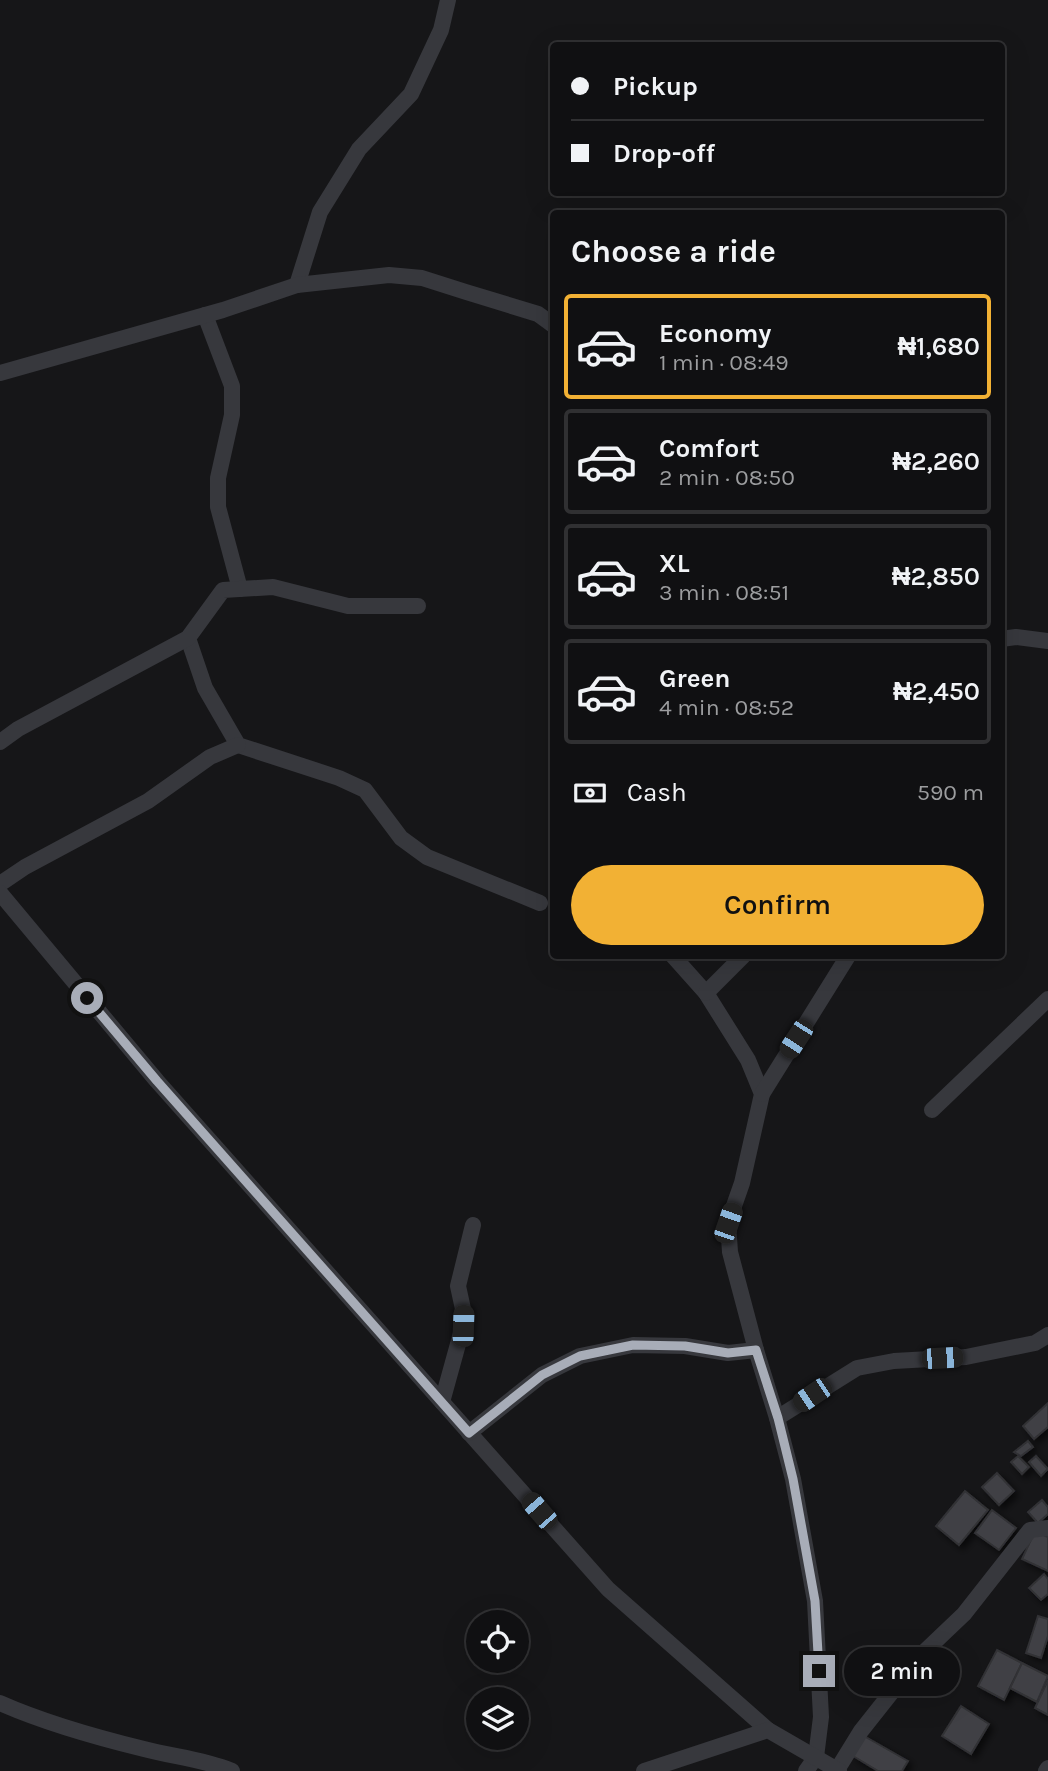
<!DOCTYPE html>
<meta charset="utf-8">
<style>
:root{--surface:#101012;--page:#1e1e20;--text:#f1f3f6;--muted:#9c9d9f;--line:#303032;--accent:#f2b134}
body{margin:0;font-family:Karla,sans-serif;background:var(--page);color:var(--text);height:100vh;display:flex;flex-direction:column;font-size:26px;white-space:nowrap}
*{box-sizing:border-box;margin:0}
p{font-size:23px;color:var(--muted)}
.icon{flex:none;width:38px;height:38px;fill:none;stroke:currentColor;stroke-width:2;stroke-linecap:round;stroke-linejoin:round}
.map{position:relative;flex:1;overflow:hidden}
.drawer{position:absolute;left:550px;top:210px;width:455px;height:749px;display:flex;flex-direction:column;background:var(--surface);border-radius:7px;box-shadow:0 7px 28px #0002,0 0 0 2px var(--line)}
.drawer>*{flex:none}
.top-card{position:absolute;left:550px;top:42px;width:455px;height:154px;border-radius:7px;box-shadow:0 7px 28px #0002,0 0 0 2px var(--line);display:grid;align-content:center;height:154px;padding:0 21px;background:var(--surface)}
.fabs{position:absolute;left:466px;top:1610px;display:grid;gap:14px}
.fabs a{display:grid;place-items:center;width:63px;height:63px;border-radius:50%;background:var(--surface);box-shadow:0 7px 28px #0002,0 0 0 2px var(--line);font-size:35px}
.end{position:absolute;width:32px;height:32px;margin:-16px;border:9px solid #a8adb8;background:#111;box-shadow:0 0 0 4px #111}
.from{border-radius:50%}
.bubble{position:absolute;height:49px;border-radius:24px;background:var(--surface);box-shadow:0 7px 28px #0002,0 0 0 2px var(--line);font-size:23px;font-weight:600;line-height:49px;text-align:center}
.car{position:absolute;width:21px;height:42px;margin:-21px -10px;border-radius:9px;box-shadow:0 0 5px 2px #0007;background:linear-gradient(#222 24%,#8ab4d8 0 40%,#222 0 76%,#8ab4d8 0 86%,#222 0)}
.top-card b{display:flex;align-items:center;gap:24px;height:66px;font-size:26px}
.top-card b+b{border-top:2px solid var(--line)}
.top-card i{width:18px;height:18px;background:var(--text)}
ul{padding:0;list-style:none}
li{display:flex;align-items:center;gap:21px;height:105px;margin:0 14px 10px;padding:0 7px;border:4px solid var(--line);border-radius:7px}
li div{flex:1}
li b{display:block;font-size:26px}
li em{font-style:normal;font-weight:600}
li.on{border-color:var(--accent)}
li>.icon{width:63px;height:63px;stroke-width:1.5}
h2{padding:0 21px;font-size:32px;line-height:84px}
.pay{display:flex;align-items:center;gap:18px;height:77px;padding:0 21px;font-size:26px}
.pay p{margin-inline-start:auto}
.action{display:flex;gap:14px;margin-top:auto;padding:14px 21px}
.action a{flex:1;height:80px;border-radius:42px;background:var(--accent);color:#111;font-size:28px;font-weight:600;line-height:80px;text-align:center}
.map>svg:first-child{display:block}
.building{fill:#404145;stroke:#303034;stroke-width:2;filter:url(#shadow)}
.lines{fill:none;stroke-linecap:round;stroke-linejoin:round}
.minor{stroke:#37383d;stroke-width:16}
.route{stroke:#a8adb8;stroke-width:9}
</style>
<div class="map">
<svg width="1048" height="1771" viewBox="0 0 1048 1771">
<defs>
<filter id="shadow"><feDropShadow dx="4" dy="4" stdDeviation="3.5" flood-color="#0009"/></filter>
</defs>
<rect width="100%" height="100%" fill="#161618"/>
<g class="building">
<polygon points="1048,1403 1048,1427 1034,1439 1023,1426"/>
<polygon points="1028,1441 1033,1447 1021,1456 1014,1452"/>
<polygon points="1018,1456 1029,1467 1022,1474 1011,1462"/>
<polygon points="1036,1456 1048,1469 1041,1476 1029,1462"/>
<polygon points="997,1473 1014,1491 999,1505 982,1487"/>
<polygon points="965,1491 988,1510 959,1545 936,1526"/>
<polygon points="1042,1500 1048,1507 1048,1514 1038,1523 1028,1512"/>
<polygon points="992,1510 1016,1528 999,1550 975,1533"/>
<polygon points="1035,1531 1048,1537 1048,1571 1022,1559"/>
<polygon points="1044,1574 1048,1579 1048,1594 1041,1600 1029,1588"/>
<polygon points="1038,1616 1048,1619 1048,1636 1041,1658 1026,1653"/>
<polygon points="997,1650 1022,1663 1004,1700 978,1686"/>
<polygon points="1022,1663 1048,1676 1037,1702 1010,1688"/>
<polygon points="1048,1680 1048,1715 1035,1708"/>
<polygon points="961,1706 989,1724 971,1754 942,1736"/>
<polygon points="864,1736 908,1761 902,1771 878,1771 853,1756"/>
</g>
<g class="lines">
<g class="minor">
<polyline points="297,285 320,212 359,149 411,94 441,30 448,0"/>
<polyline points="205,315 232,386 232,415 218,478 218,507 240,589"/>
<polyline points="0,373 223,310 297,285 389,275 422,278 466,292 538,314 553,325"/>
<polyline points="188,638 205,688 238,745 339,778 365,790 401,838 427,857 540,903"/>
<polyline points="1001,639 1016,637 1048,641"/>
<polyline points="0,742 18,729 188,638 223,590 273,587 348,606 418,606"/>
<polyline points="0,884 25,867 148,801 210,757 238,745"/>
<polyline points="0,893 157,1081 608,1589 768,1730"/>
<polyline points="673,956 706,993 748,1060 762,1094 742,1183 728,1223 730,1252 756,1350 777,1418 793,1479 815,1601 821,1717 816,1757 806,1771"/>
<polyline points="706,993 743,956"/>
<polyline points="762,1094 848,956"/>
<polyline points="932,1110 1048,999"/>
<polyline points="442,1402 463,1326 463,1309 458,1286 473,1225"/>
<polyline points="777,1418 857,1368 894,1361 966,1357 1035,1343 1048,1335"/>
<polyline points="469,1433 542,1375 580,1356 633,1345 685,1346 728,1353 756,1350"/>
<path d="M0,1703c45,20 95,34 144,46 30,8 59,10 88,22"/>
<polyline points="837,1770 861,1731 922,1654 964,1614 1030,1530 1048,1528"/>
<polyline points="644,1771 768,1730 839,1771"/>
<polyline points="1046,1771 1048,1768"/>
</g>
</g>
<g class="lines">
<polyline class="route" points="87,998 157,1081 469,1433 542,1375 580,1356 633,1345 685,1346 728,1353 756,1350 778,1418 793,1479 815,1601 819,1671"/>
</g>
</svg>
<div class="fabs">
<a><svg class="icon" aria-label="locate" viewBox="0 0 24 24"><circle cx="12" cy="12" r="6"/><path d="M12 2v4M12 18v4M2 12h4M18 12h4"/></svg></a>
<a><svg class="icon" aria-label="layers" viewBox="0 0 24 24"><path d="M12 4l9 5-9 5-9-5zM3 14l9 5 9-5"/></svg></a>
</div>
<i class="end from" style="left:87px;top:998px"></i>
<i class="end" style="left:819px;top:1671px"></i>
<div class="bubble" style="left:844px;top:1647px;width:116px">2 min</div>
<i class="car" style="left:796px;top:1039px;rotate:213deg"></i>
<i class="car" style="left:728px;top:1223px;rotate:19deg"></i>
<i class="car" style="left:463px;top:1326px;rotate:2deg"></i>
<i class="car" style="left:942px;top:1358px;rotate:87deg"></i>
<i class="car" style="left:812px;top:1395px;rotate:236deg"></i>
<i class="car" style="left:539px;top:1511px;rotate:319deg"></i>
<div class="top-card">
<b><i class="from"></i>Pickup</b>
<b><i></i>Drop-off</b>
</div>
<section class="drawer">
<h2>Choose a ride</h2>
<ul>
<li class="on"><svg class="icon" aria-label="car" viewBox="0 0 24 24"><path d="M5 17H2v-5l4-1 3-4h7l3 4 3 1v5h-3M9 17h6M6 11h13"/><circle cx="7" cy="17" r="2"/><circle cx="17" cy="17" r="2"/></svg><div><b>Economy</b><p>1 min · 08:49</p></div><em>₦1,680</em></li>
<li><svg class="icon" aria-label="car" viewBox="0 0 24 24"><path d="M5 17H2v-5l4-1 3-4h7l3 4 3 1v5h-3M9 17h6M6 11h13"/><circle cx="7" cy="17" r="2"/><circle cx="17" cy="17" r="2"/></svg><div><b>Comfort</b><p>2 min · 08:50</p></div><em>₦2,260</em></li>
<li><svg class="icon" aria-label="car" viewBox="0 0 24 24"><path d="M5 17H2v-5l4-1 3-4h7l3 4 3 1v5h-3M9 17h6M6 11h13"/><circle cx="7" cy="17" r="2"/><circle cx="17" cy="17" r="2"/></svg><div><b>XL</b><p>3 min · 08:51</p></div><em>₦2,850</em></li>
<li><svg class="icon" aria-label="car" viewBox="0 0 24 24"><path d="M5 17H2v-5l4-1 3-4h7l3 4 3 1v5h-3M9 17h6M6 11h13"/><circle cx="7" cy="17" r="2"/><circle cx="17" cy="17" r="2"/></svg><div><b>Green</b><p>4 min · 08:52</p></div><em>₦2,450</em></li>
</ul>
<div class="pay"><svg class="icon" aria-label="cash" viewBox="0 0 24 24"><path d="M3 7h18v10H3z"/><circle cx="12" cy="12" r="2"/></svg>Cash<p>590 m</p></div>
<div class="action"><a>Confirm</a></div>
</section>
</div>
